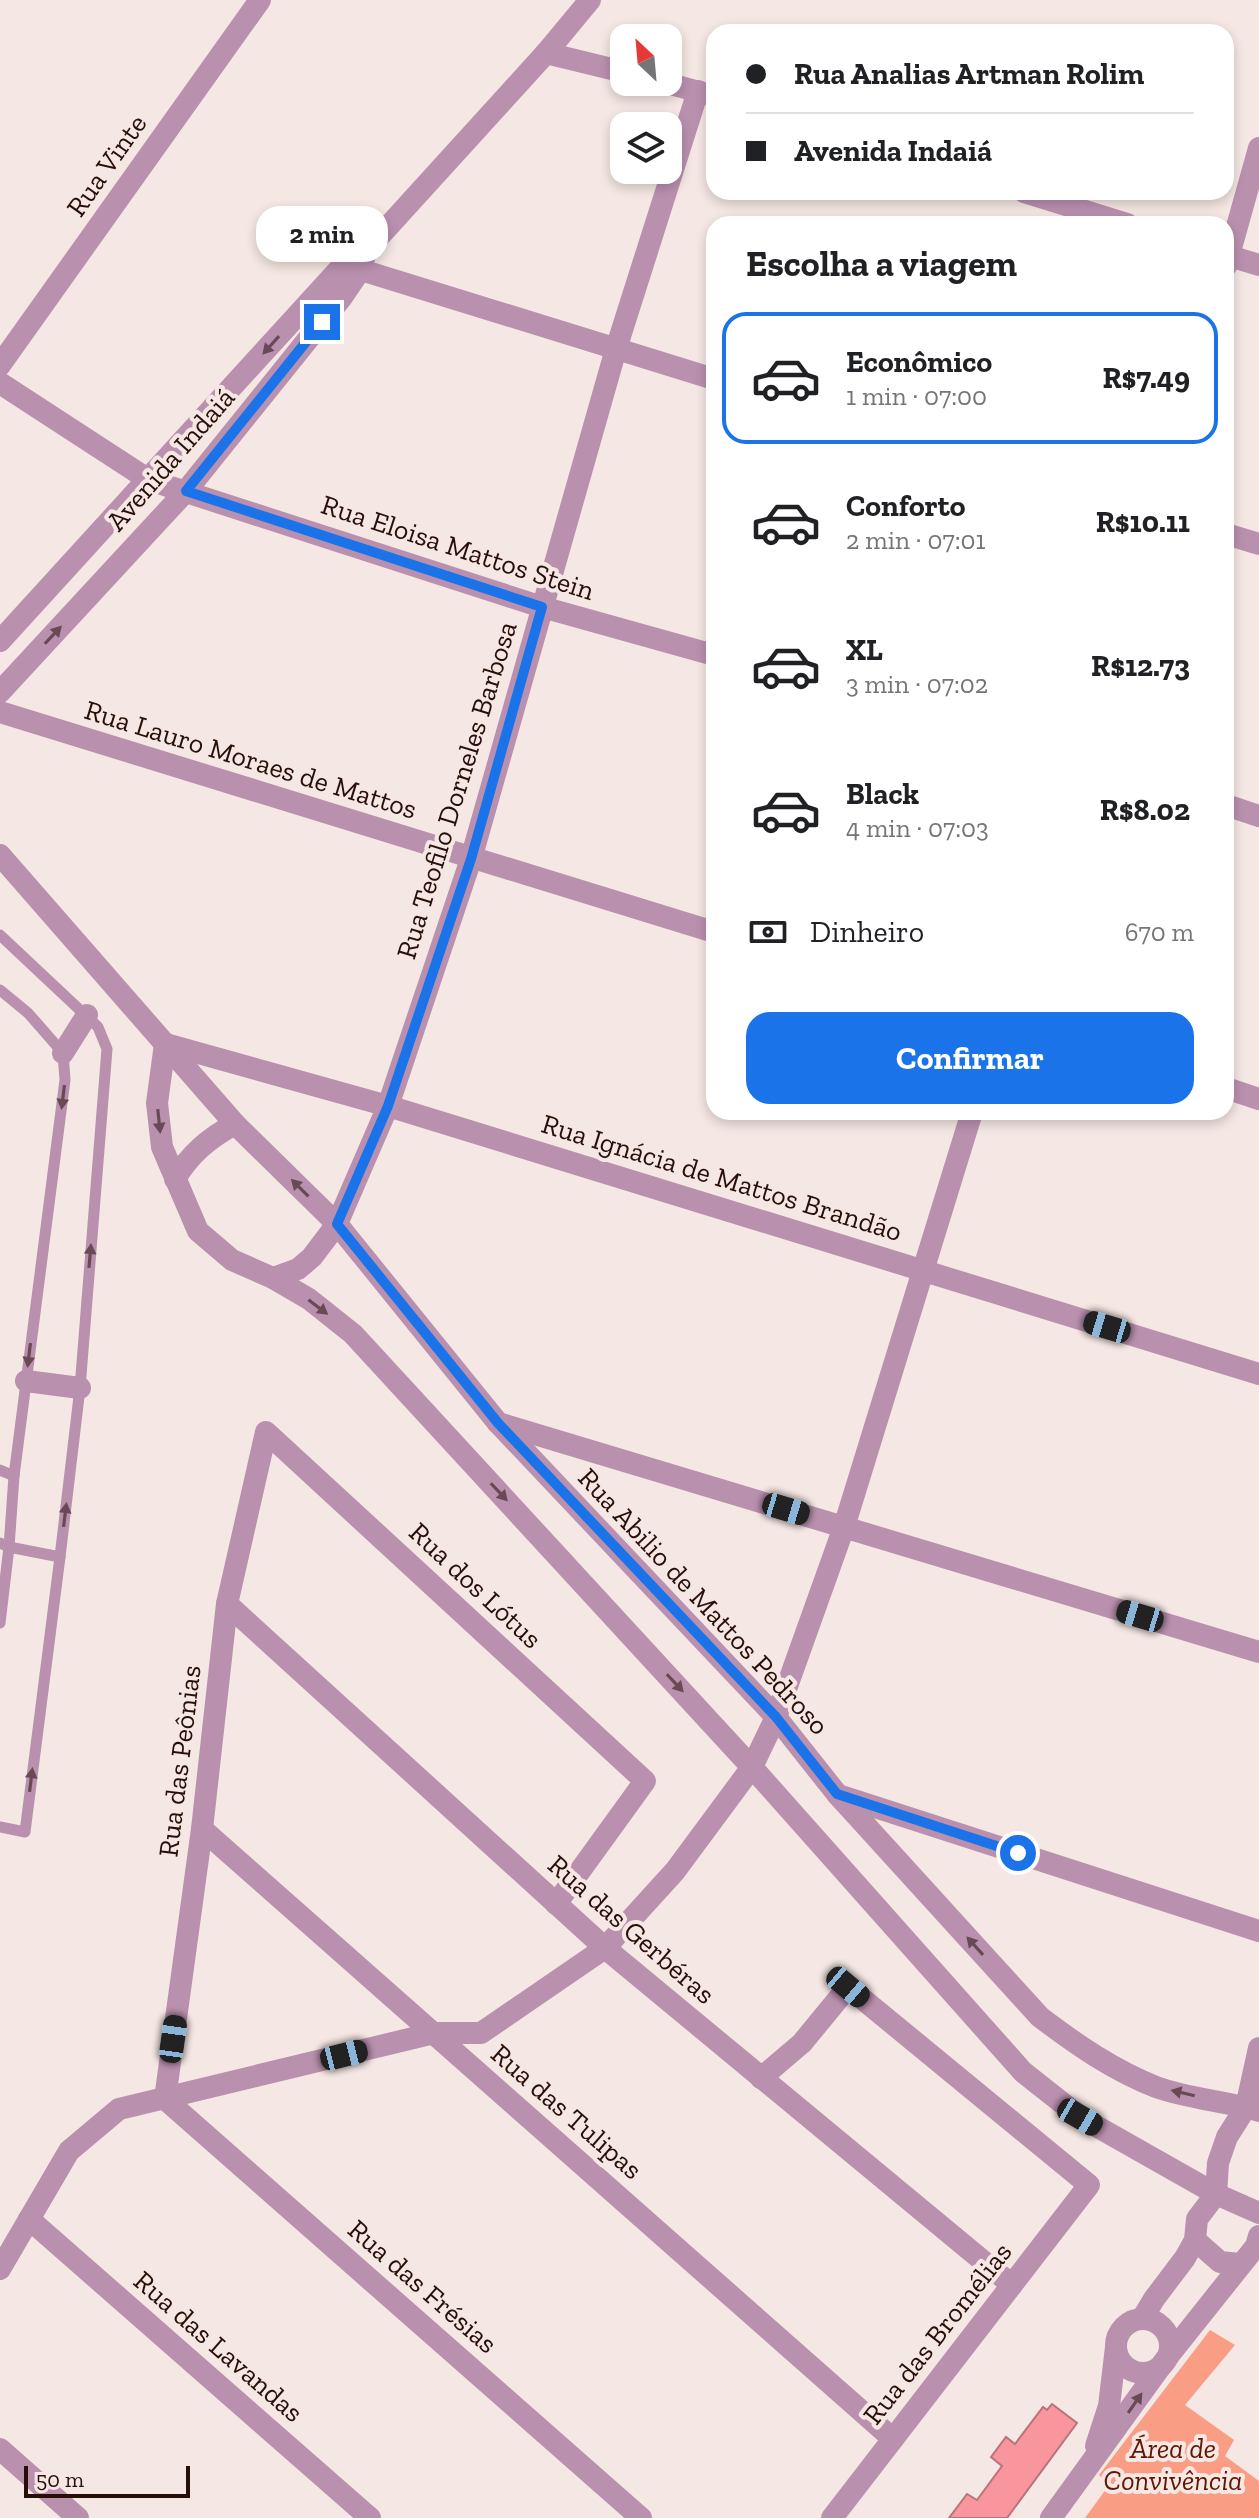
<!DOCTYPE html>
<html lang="pt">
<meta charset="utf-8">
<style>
:root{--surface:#fff;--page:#f6f6f6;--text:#202124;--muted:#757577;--line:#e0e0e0;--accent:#1a73e8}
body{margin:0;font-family:"Zilla Slab",serif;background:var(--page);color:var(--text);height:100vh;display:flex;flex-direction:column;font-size:30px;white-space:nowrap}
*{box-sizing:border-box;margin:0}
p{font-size:26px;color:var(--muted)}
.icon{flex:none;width:44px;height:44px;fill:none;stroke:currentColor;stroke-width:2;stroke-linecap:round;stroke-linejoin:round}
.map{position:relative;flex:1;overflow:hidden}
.details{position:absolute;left:706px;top:216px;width:528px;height:904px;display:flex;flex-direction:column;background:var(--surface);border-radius:24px;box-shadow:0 4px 12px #0003}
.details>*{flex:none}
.banner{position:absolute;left:706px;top:24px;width:528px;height:176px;border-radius:24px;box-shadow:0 4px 12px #0003;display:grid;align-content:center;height:176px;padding:0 40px;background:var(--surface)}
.needle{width:52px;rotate:334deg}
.tools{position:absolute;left:610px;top:24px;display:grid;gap:16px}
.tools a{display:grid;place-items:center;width:72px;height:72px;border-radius:16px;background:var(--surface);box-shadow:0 4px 12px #0003;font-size:40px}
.scale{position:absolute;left:24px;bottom:20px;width:166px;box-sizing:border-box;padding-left:8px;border:4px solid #270f08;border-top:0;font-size:22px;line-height:28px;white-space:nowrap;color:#270f08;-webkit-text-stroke:6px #f5e7e3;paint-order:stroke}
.end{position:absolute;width:36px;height:36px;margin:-18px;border:10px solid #1a73e8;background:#fff;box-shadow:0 0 0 4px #fff}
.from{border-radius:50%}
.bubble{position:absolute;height:56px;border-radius:24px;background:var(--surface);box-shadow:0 4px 12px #0003;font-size:26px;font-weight:700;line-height:56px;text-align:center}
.car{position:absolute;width:24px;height:48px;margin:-24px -12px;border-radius:10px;box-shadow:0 0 6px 2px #0007;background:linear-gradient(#222 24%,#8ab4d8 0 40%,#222 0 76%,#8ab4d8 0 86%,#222 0)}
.banner b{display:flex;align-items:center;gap:28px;height:76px;font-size:30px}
.banner b+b{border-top:2px solid var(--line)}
.banner i{width:20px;height:20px;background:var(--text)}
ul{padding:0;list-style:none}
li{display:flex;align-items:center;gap:24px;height:132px;margin:0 16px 12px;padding:0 24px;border:4px solid transparent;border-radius:24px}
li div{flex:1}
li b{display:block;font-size:30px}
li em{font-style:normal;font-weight:700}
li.current{border-color:var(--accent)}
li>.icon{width:72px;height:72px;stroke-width:1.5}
h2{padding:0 40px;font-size:36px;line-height:96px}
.pay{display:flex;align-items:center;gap:20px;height:88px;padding:0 40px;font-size:30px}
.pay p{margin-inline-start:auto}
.button{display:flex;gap:16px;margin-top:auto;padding:16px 40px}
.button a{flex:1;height:92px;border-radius:24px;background:var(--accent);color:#fff;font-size:32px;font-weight:700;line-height:92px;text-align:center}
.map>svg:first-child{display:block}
.green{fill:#f99e85}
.building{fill:#f9969d;stroke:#b87479;stroke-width:2}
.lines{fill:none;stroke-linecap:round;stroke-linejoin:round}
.service{stroke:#ba90af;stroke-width:11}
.minor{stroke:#ba90af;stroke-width:22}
.tertiary{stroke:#ba90af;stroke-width:22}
.oneway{fill:#694953}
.route{stroke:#1a73e8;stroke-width:10}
.labels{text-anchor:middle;stroke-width:8;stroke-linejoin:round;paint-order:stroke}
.street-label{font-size:28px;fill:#270f08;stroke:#f5e7e3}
.park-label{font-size:28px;font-style:italic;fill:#5f1703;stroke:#f5e7e3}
</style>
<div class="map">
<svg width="1259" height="2518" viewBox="0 0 1259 2518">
<rect width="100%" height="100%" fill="#f5e7e3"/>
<polygon class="green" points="1210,2330 1235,2345 1185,2405 1234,2440 1225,2456 1259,2481 1259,2518 1085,2518 1109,2485 1099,2475"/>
<polygon class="building" points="1052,2404 1077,2423 1007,2518 949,2518 967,2494 977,2500 1002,2466 991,2457 1006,2437 1015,2444 1043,2407 1047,2410"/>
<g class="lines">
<g class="service">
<polyline points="0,935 98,1027 107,1049 80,1388 60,1557 9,1547 14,1476 65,1080 63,1053 28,1013 0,990"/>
<polyline points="0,1470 14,1476"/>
<polyline points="0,1543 9,1547 0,1623"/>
<polyline points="0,1827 25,1832 60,1557"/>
</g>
<g class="minor">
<polyline points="546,53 624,72"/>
<polyline points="663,82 714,96"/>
<polyline points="1024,192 1127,224"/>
<polyline points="1226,255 1259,265"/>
<polyline points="345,265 714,379"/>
<polyline points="1226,266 1259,148"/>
<polyline points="0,365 260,0"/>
<polyline points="0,383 149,480 542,607 714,655"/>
<polyline points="1226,534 1259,544"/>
<polyline points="0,712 714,932"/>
<polyline points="1226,805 1259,816"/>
<path d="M0,855l235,269 102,100 161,199 278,294 61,77 203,223c37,28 73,53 116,70 33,12 70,14 103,24"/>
<polyline points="165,1044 157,1103 162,1147 198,1231 232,1260 273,1278 309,1299 353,1334 758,1774 1023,2072 1080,2117 1216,2194 1259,2213"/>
<polyline points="166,1044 388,1106 1259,1374"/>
<polyline points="63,1053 87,1015"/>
<polyline points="1226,1088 1259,1099"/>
<path d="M175,1179c15,-25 34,-41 60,-55"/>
<polyline points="273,1278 298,1269 312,1257 337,1224 388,1106 471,859 616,349 698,91"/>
<polyline points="26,1381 80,1388"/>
<polyline points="498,1423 1259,1652"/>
<polyline points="227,1604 605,1948 1012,2285"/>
<polyline points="838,1795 1259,1931"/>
<polyline points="202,1829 893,2439"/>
<polyline points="556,1904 645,1781 266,1432 227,1604 202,1829 165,2099 641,2518"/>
<polyline points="761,2078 802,2043 848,1987 1089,2185 832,2518"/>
<polyline points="29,2219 370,2518"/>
<polyline points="1195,2240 1220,2262 1240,2264"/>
<polyline points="0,2269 69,2151 119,2109 434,2033 481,2033 605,1948 675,1871 752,1767 776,1717 844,1527 972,1112"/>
<polyline points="1142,2319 1154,2299 1185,2258 1195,2240 1197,2219 1216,2194 1218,2163 1227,2137 1246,2107 1259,2048"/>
<circle cx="1143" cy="2346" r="27"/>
<polyline points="1096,2446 1109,2406 1116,2347"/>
<polyline points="0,2449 78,2518"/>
<polyline points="1051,2518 1166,2359 1256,2246 1259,2236"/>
</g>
<g class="tertiary">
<polyline points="0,641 344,264 366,251 546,53 590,0"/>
<polyline points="0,692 186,491 342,297 361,269 366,251"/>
</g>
</g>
<defs><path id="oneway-solid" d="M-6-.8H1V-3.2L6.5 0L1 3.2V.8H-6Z" transform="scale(2)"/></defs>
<g class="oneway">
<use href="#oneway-solid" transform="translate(271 345) rotate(132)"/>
<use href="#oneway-solid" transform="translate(53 635) rotate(-47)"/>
<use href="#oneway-solid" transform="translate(63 1097) rotate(97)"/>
<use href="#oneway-solid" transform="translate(159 1121) rotate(84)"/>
<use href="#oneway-solid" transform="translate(300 1188) rotate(-135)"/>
<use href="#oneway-solid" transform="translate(90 1256) rotate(-85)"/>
<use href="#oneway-solid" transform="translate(318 1307) rotate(37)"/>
<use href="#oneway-solid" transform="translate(29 1355) rotate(97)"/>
<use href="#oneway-solid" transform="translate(499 1492) rotate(47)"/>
<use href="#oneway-solid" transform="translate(65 1515) rotate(-83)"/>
<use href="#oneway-solid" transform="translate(675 1683) rotate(47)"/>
<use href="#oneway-solid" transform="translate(31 1780) rotate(-83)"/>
<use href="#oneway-solid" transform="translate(975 1946) rotate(-132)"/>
<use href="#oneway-solid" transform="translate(1183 2093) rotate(-167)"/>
<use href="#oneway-solid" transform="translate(1135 2403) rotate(-55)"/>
</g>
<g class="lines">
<polyline class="route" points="322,322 186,491 542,607 471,859 388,1106 337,1224 498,1423 776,1717 837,1794 1018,1853"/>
</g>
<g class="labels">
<g class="street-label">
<text transform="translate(106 165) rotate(-55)" y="10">Rua Vinte</text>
<text transform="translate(170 459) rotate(-49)" y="10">Avenida Indaiá</text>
<text transform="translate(458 547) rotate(18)" y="10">Rua Eloisa Mattos Stein</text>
<text transform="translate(251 759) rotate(17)" y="10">Rua Lauro Moraes de Mattos</text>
<text transform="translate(456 790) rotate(-73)" y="10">Rua Teofilo Dorneles Barbosa</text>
<text transform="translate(722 1177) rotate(17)" y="10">Rua Ignácia de Mattos Brandão</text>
<text transform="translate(476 1585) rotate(43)" y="10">Rua dos Lótus</text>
<text transform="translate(704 1601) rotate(47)" y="10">Rua Abilio de Mattos Pedroso</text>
<text transform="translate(179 1761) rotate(-83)" y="10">Rua das Peônias</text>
<text transform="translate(632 1929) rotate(41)" y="10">Rua das Gerbéras</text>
<text transform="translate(567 2111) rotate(41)" y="10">Rua das Tulipas</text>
<text transform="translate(423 2286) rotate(41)" y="10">Rua das Frésias</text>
<text transform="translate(937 2333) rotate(-52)" y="10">Rua das Bromélias</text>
<text transform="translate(219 2346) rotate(41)" y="10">Rua das Lavandas</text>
</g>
<g class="park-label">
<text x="1173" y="2458">Área de<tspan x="1173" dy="32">Convivência</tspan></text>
</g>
</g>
</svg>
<div class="tools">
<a><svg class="needle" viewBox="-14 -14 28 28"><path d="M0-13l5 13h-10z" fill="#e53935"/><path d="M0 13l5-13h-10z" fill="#757577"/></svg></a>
<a><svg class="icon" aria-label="layers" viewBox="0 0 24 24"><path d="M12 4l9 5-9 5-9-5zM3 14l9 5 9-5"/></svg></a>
</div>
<div class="scale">50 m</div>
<i class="end from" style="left:1018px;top:1853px"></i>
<i class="end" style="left:322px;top:322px"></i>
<div class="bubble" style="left:256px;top:206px;width:132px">2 min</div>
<i class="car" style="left:1107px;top:1327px;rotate:287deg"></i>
<i class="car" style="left:786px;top:1509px;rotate:107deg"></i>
<i class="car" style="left:1140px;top:1616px;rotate:287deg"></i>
<i class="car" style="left:848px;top:1987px;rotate:130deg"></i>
<i class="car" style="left:173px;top:2039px;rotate:8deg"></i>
<i class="car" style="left:344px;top:2055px;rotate:76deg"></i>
<i class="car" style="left:1080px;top:2117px;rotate:120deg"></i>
<div class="banner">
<b><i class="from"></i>Rua Analias Artman Rolim</b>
<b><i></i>Avenida Indaiá</b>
</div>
<section class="details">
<h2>Escolha a viagem</h2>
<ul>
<li class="current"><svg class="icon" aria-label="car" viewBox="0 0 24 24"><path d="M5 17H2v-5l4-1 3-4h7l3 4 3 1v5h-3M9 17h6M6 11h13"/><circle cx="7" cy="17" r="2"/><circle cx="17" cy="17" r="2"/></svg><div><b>Econômico</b><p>1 min · 07:00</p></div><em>R$7.49</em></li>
<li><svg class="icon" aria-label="car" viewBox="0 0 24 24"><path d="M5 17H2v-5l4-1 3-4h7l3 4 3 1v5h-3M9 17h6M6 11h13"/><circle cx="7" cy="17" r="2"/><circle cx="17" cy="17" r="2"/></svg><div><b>Conforto</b><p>2 min · 07:01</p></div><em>R$10.11</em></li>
<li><svg class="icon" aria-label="car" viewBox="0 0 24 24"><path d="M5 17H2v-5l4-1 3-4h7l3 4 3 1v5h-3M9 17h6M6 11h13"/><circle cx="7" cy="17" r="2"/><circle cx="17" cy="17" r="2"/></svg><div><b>XL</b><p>3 min · 07:02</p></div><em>R$12.73</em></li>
<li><svg class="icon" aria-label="car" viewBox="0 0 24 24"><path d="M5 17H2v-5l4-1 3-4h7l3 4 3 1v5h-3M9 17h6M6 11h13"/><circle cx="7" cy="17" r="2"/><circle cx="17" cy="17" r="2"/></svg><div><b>Black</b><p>4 min · 07:03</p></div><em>R$8.02</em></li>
</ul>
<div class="pay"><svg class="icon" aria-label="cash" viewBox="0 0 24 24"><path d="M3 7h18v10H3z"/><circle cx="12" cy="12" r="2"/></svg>Dinheiro<p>670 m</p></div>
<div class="button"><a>Confirmar</a></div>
</section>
</div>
